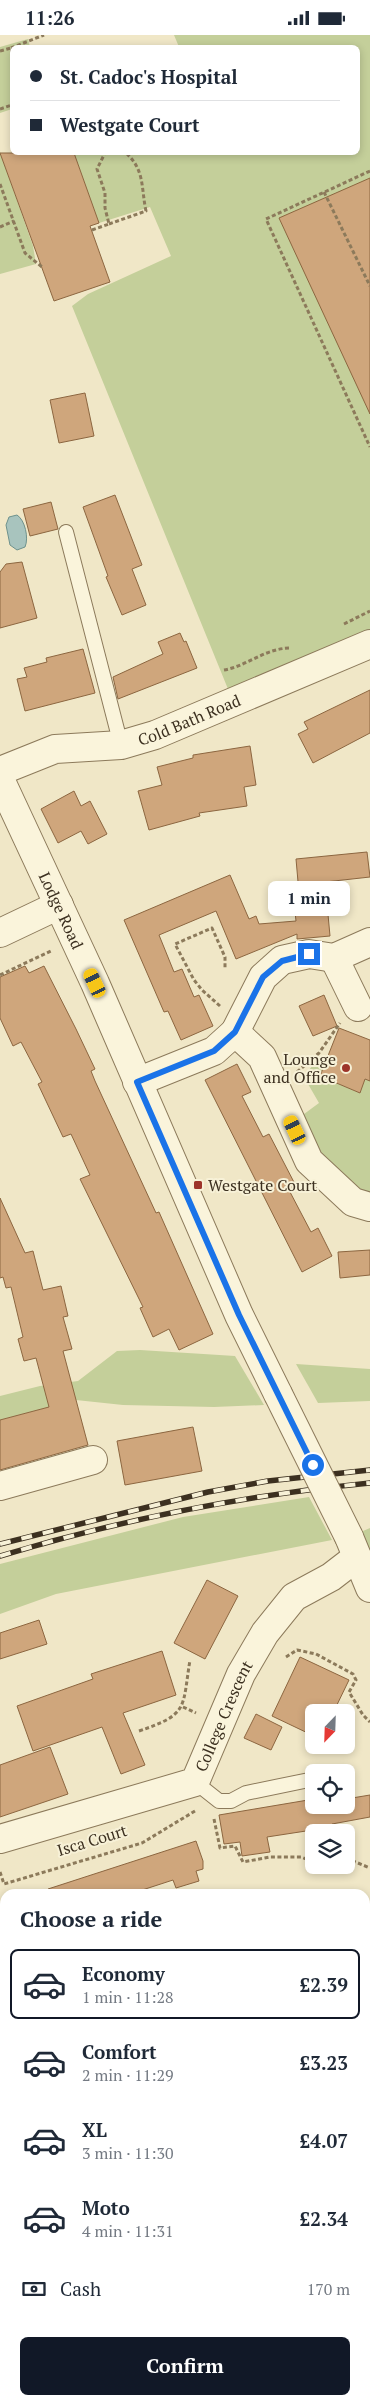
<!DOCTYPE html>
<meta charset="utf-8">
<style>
:root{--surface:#fff;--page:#f6f6f7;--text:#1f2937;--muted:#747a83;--line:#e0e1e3;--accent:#111827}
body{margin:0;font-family:"PT Serif",serif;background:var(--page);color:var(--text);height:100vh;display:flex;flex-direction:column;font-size:19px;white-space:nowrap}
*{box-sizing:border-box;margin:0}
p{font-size:16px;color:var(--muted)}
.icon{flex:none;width:28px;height:28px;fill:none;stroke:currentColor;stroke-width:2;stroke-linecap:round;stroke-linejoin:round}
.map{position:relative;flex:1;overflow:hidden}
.details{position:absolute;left:0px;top:1854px;width:370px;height:516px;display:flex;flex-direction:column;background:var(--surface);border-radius:15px 15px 0 0;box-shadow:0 2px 8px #0003}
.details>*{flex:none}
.banner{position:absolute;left:10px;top:10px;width:350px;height:110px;border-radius:8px;box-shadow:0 2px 8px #0003;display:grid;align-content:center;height:110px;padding:0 20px;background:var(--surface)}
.needle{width:32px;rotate:203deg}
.fabs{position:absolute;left:305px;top:1669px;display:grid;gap:10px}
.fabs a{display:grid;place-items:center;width:50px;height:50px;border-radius:8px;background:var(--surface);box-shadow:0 2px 8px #0003;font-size:25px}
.end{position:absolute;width:22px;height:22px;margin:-11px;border:6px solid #1a73e8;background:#fff;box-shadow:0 0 0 2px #fff}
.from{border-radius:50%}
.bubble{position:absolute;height:35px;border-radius:8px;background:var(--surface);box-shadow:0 2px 8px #0003;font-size:16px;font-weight:700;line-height:35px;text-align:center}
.car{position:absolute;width:15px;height:30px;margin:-15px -8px;border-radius:6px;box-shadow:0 0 4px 1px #0007;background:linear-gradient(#f5c518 24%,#345 0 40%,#f5c518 0 76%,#345 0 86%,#f5c518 0)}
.banner b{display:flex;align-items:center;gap:18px;height:48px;font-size:19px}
.banner b+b{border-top:1px solid var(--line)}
.banner i{width:12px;height:12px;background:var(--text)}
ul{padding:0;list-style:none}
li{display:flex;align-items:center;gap:15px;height:70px;margin:0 10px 8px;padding:0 10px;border:2px solid transparent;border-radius:8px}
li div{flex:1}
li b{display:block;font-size:19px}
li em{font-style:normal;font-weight:700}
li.selected{border-color:var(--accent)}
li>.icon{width:45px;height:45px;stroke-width:1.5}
h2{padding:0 20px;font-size:22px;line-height:60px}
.pay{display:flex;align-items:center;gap:12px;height:55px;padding:0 20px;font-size:19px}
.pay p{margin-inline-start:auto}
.primary-button{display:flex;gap:10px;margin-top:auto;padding:10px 20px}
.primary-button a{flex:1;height:58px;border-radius:8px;background:var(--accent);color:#fff;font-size:20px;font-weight:700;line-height:58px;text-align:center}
.status{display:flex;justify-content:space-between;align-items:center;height:35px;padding:0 25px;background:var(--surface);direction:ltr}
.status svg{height:14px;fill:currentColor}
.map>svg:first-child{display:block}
.green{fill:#c4cf9a}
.water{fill:#a8c4be;stroke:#6e928d}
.building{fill:#cfa67c;stroke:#8c6640}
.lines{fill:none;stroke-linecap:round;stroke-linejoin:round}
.service-casing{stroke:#8c7a5b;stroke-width:16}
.minor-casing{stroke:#8c7a5b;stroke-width:30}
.tertiary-casing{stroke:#8c7a5b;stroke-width:30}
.path{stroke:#8c7a5b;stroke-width:3;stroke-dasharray:4 2.5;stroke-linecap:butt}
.service{stroke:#faf4db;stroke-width:14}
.minor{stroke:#faf4db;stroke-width:28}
.tertiary{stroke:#faf4db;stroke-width:28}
.rail-casing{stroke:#3c3020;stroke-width:5.5}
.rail{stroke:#f7f1d7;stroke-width:4;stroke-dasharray:11;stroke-linecap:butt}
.tertiary-bridge-casing{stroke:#8c7a5b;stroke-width:30;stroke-linecap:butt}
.tertiary-bridge{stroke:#faf4db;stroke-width:28}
.route{stroke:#1a73e8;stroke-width:6}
.poi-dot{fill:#9d342a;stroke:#f7f1d7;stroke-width:2}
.labels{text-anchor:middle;stroke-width:4;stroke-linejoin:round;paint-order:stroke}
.street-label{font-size:16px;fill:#3c3020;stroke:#f7f1d7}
.poi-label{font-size:16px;fill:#3c3020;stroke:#f7f1d7;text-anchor:end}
</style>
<div class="status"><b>11:26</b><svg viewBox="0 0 49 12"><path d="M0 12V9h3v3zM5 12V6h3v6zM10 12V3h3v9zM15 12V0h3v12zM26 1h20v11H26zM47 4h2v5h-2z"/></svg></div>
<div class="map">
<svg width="370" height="2369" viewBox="0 0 370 2369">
<rect width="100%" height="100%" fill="#f0e7c7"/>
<g class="green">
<polygon points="174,0 370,0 370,599 228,654 72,271 88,259 171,221 150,172 99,188 74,118 358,118 358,12 179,12"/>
<polygon points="28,4 30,12 12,12 12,74 0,78 0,12"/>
<polygon points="0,117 33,211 36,229 0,239"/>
<polygon points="318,1023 326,1025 320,1041 360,1058 365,1044 370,1046 370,1160 352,1152 320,1121 300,1082 319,1068 304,1042"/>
<polygon points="140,1315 235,1321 264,1370 214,1372 123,1370 76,1365 0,1385 0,1361 40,1351 78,1346 117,1316"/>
<polygon points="296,1329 370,1334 370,1366 318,1368"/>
<polygon points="309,1462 332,1505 56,1559 0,1579 0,1529 183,1482"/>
<polygon points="370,1493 370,1527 349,1502"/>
<polygon points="66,2365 177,2365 177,2366 167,2369 68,2369"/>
</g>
<path class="water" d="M17,480c8,5 12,23 8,32l-8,3 -7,-5 -4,-20 3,-8z"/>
<g class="building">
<polygon points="0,118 74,118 99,188 90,191 110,247 54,266"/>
<polygon points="370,143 370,379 279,183"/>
<polygon points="85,358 94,401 59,408 50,365"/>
<polygon points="115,460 142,530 132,534 146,570 122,580 106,542 108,541 83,472"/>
<polygon points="51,467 58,494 30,501 23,474"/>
<polygon points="22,527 37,583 0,593 0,537 6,529"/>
<polygon points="180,598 184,607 186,606 197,633 118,664 113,642 163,619 158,607"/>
<polygon points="83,614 95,658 25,676 17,644 27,642 24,633 47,627 46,623"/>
<polygon points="370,655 370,698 313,728 298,699 308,694 304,687"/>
<polygon points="250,711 256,750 244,752 247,771 199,778 200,781 149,795 138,756 162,750 157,732 193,723 193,720"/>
<polygon points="74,756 81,771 90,766 107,799 88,809 81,796 58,808 41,774"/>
<polygon points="367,817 370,842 325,847 330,901 297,904 297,899 236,924 216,876 159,900 174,937 182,934 194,962 199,960 213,991 181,1005 168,976 164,977 124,885 230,840 249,884 256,881 259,889 296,886 293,859 299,858 296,824"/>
<polygon points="25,931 29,938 44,931 76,994 95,1034 91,1036 95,1046 156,1178 159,1177 213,1299 179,1315 169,1294 153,1302 140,1273 143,1272 80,1144 90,1140 71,1099 63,1102 38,1049 42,1047 21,1007 13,1011 0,983 0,942"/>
<polygon points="324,960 337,991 313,1001 299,971"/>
<polygon points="339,993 370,1005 370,1046 365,1044 360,1058 320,1041"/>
<polygon points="237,1029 251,1057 242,1061 263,1102 269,1099 297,1153 290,1157 311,1197 318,1193 332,1221 302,1237 205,1045"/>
<polygon points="0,1163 25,1218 33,1216 43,1255 61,1251 68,1281 63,1282 72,1314 63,1316 88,1410 0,1435 0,1385 49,1372 36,1323 24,1326 18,1304 23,1302 11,1252 6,1253 3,1242 0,1243"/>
<polygon points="370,1215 370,1240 340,1243 338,1217"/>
<polygon points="193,1392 202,1436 125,1450 117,1406"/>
<polygon points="207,1545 238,1561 205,1624 174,1608"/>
<polygon points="39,1585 47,1609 0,1624 0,1598"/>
<polygon points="162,1616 176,1660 123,1678 145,1730 121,1739 102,1692 33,1716 17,1671 93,1644 91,1639"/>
<polygon points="300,1622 349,1645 333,1678 314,1678 314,1701 272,1681"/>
<polygon points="256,1679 282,1692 271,1715 244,1703"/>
<polygon points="50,1712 68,1759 0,1782 0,1730"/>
<polygon points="370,1760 370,1782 332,1789 333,1798 306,1796 267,1802 270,1817 242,1821 240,1807 224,1809 219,1780 314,1764 314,1770 346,1770 346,1764"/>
<polygon points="196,1806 203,1826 203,1834 196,1836 199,1846 176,1853 173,1845 130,1859 49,1859 48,1854"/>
</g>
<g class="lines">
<defs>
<g id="service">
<polyline points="66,497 121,710"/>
<polyline points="195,1747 219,1766 231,1766 246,1758 314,1744"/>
</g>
<g id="minor">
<path id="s1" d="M0,736l55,-22 66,-4 34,-10 215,-91"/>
<polyline points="0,898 59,870"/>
<polyline points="334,923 358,972"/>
<polyline points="235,997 263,942 282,925 309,919 334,923 370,907"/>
<polyline points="137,1047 214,1016 235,997 262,1022 309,1126 353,1167 370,1172"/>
<polyline points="0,1451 93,1425"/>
<path id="s2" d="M0,1804l195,-57 46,-108 24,-41 29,-36 37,-20 26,-20"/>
</g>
<g id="tertiary">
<path id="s3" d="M0,744l95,204 144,332 39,79"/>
<polyline points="349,1502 370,1553"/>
</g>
</defs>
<use href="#service" class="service-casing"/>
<use href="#minor" class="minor-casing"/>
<use href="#tertiary" class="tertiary-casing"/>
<g class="path">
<polyline points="11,13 44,0"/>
<polyline points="0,16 11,13 12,17"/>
<polyline points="0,74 12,70"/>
<polyline points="370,136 266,184 370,412"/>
<polyline points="0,149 25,218 42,232"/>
<polyline points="324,157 370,251"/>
<path d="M109,189l37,-13c-5,-23 -1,-41 -20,-58"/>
<polyline points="0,192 14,186"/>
<polyline points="92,195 109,189 105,173 105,158 97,134 105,118"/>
<polyline points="344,589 370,576"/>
<path d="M224,635c23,-4 40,-21 65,-22"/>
<polyline points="0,940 51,916"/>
<polyline points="220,971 202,955 194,945 175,909 212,893 225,922 225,934"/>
<polyline points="297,1037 319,1018 340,988"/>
<polyline points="286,1622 297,1615 316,1619 353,1639 356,1645 349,1657 363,1680 370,1687"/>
<polyline points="183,1672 196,1678"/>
<path d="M139,1696c50,-17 43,-22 51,-71"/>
<polyline points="214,1784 220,1813 235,1811 243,1827 270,1822 301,1822 314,1827"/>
<polyline points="346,1823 370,1833"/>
<polyline points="0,1837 4,1849 142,1808 195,1776"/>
<polyline points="50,2365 51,2369"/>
</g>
<use href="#service" class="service"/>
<use href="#minor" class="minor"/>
<use href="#tertiary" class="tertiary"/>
<defs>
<g id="rail">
<polyline points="0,1509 208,1457 268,1446 370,1435"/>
<path d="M0,1521c120,-36 245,-61 370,-73"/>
</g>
</defs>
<use href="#rail" class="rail-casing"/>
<use href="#rail" class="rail"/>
<defs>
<polyline id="tertiary-bridge" points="278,1359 349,1502"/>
</defs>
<use href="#tertiary-bridge" class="tertiary-bridge-casing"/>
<use href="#tertiary-bridge" class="tertiary-bridge"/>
</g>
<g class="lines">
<polyline class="route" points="309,919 282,926 263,942 235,997 214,1016 137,1047 239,1280 313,1430"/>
</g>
<g class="poi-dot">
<circle cx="346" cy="1033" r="5"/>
<rect x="193" y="1145" width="10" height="10" rx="2.5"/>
</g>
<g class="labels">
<g class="street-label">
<text dy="6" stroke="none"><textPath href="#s1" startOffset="198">Cold Bath Road</textPath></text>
<text dy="6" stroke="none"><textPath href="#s3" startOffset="145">Lodge Road</textPath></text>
<text dy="6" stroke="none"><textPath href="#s2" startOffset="275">College Crescent</textPath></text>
<text transform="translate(92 1805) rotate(-17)" y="6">Isca Court</text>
</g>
<g class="poi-label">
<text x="336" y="1030">Lounge<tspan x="336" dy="18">and Office</tspan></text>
<text x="208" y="1156" text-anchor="start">Westgate Court</text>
</g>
</g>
</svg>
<div class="fabs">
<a><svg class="needle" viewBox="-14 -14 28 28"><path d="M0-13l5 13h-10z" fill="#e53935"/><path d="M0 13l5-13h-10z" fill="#747a83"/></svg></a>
<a><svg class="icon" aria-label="locate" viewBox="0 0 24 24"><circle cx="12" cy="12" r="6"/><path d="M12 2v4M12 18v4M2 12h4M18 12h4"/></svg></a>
<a><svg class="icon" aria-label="layers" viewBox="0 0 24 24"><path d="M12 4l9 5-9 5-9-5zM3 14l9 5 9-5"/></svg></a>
</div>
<i class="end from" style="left:313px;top:1430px"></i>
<i class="end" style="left:309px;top:919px"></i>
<div class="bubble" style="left:268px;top:846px;width:82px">1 min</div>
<i class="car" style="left:95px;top:948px;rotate:335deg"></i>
<i class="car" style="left:295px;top:1095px;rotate:335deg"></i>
<div class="banner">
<b><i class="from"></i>St. Cadoc's Hospital</b>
<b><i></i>Westgate Court</b>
</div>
<section class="details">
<h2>Choose a ride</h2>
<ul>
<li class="selected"><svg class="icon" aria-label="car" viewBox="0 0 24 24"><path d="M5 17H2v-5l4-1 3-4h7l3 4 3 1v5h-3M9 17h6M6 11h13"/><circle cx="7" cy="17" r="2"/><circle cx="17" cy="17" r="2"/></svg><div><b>Economy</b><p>1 min · 11:28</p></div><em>£2.39</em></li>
<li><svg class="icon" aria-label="car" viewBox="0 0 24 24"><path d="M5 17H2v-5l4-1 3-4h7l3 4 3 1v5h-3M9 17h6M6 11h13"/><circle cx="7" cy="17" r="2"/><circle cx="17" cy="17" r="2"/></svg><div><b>Comfort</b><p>2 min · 11:29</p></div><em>£3.23</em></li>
<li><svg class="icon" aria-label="car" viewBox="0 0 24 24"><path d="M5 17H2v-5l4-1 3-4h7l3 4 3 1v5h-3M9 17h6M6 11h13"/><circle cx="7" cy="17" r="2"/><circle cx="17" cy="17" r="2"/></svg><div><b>XL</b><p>3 min · 11:30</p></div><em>£4.07</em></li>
<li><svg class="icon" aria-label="car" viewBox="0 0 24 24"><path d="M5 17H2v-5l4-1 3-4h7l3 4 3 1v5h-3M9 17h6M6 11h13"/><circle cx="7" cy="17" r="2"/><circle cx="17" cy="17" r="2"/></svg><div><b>Moto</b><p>4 min · 11:31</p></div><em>£2.34</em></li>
</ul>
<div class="pay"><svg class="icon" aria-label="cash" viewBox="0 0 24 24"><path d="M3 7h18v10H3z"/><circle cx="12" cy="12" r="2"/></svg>Cash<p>170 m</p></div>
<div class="primary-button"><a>Confirm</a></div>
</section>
</div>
